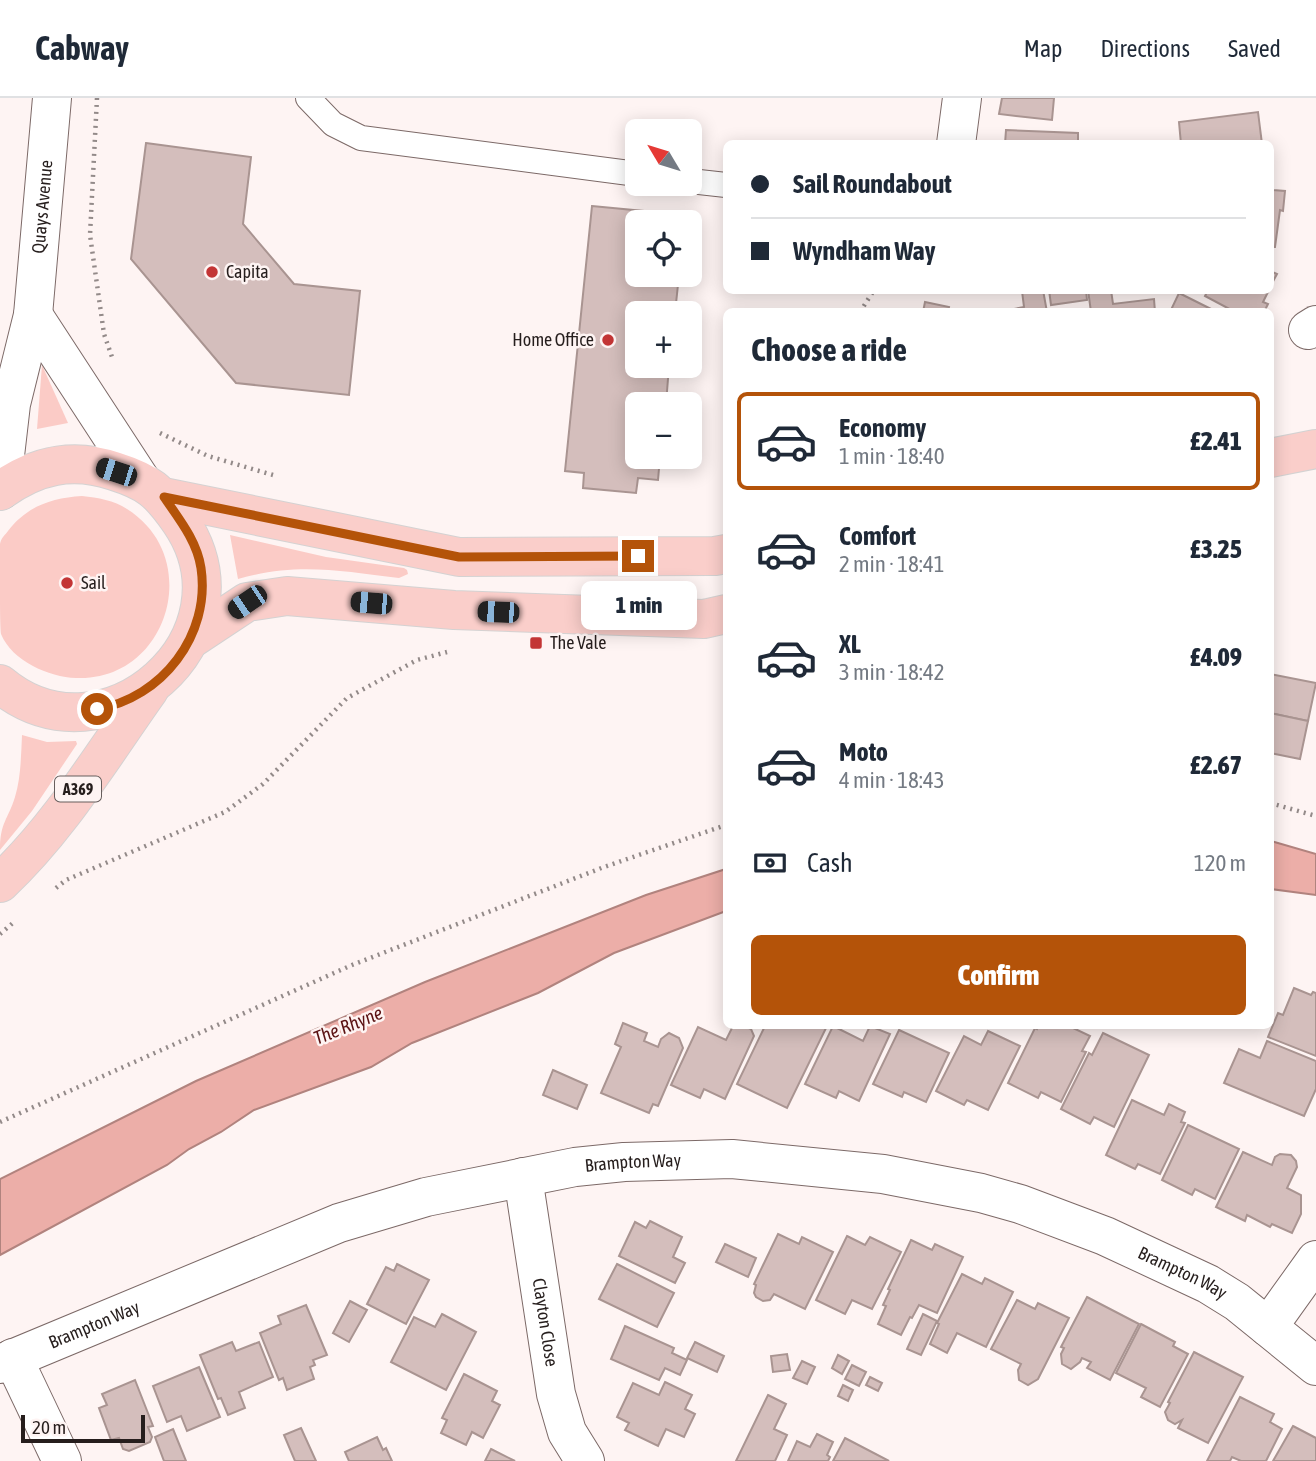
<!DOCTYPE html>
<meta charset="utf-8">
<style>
:root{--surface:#fff;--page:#f6f6f7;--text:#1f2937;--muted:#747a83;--line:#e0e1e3;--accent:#b45309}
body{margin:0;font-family:"Asap Condensed",sans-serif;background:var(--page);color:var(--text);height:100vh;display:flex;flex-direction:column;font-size:26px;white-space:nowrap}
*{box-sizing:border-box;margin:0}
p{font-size:23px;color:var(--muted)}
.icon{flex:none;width:38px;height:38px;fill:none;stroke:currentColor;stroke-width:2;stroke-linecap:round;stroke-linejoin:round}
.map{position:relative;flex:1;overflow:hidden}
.panel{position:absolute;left:723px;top:210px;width:551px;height:721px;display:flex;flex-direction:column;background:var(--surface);border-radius:10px;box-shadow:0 4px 18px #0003}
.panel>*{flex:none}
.hud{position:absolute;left:723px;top:42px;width:551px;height:154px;border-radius:10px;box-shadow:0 4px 18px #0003;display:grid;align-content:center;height:154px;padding:0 28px;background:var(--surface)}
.needle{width:46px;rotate:308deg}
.fabs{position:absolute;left:625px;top:21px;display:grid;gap:14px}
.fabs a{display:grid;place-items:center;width:77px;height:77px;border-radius:10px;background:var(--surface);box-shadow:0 4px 18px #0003;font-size:35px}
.scale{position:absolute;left:21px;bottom:18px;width:124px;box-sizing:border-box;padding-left:7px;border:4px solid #261e1d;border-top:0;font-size:19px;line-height:24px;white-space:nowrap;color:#261e1d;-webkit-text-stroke:5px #fef4f3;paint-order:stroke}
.end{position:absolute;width:32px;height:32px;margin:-16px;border:9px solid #b45309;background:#fff;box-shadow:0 0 0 4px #fff}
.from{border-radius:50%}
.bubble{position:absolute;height:49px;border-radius:10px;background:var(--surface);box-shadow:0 4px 18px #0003;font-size:23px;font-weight:800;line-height:49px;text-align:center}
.car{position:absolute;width:21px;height:42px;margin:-21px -10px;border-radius:9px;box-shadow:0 0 5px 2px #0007;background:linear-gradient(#222 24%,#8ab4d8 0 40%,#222 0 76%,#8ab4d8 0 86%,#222 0)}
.hud b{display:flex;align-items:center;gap:24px;height:66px;font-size:26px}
.hud b+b{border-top:2px solid var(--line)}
.hud i{width:18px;height:18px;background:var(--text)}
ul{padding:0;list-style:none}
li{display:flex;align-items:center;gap:21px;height:98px;margin:0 14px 10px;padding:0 14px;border:4px solid transparent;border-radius:10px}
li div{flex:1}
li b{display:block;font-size:26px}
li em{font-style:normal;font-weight:800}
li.on{border-color:var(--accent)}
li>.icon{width:63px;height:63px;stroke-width:1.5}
h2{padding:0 28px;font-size:32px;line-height:84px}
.pay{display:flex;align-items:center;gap:18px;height:77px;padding:0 28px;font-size:26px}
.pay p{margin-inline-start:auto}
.button{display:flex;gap:14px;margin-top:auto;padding:14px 28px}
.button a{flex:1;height:80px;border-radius:10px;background:var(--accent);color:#fff;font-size:28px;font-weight:800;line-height:80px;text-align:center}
header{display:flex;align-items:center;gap:42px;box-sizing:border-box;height:98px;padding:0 35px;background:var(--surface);border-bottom:2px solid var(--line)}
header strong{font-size:33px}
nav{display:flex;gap:38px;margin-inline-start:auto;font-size:24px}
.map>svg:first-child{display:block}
.green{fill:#fbcbc6}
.water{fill:#ecaea8;stroke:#b1837e;stroke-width:2}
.building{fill:#d4bebc;stroke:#a99491;stroke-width:2}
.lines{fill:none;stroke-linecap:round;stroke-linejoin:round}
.service-casing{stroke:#7c6967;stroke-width:26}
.minor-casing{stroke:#7c6967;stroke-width:40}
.tertiary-casing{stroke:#7c6967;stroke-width:40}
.primary-casing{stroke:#d4d2d2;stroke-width:40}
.path{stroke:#938a89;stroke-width:4.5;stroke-dasharray:2 5;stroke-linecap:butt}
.service{stroke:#fff;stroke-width:24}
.minor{stroke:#fff;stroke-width:38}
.tertiary{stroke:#fff;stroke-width:38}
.primary{stroke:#faceca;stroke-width:38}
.route{stroke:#b45309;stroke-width:9}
.poi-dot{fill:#c33535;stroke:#fef4f3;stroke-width:2.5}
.labels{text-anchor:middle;stroke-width:5;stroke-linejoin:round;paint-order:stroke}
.shield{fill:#fef4f3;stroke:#675e5d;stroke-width:2}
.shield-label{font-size:16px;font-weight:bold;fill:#261e1d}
.street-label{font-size:18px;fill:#261e1d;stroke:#fef4f3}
.poi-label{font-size:18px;fill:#261e1d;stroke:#fef4f3;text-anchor:start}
.water-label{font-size:19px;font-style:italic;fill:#5b1213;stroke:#fef4f3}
</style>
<header>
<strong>Cabway</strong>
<nav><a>Map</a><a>Directions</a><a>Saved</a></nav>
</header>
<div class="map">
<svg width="1316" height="1363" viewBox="0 0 1316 1363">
<rect width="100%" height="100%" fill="#fef4f3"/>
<g class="green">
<polygon points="42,267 68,325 37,331"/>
<path d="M82,398c16,2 32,4 45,13 78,49 41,173 -51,169 -27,-1 -64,-17 -75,-44 -1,-9 -1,-36 -1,-47 0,-14 0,-29 0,-43 1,-6 5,-9 8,-13 19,-25 44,-33 74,-35z"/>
<path d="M230,437l96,22 78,11 3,2 1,4 -9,4c-59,-7 -102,-16 -161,1z"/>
<path d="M22,637l25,7 29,-1 1,3 -45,67 -32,39c0,-28 8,-30 15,-53 6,-20 6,-41 7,-62z"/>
</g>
<g class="water">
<polygon points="1271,743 1316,756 1316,797 1271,791"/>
<polygon points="726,771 726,813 614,855 538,895 412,945 371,969 254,1012 221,1034 189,1051 167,1067 0,1157 0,1081 196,983 425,884 646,797"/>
</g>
<g class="building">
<polygon points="1002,0 1054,0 1052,22 999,16"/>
<polygon points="1258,14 1262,46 1181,46 1179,24"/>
<polygon points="1006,32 1078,35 1078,46 1005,46"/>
<polygon points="146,45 251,59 243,126 294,186 360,193 349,297 236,285 131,161"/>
<polygon points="1270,89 1273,92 1285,93 1283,113 1280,112 1275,149 1270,149"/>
<polygon points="592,108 685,117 684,124 637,124 637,177 679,177 675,215 637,215 637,268 669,268 666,306 637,306 637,359 660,359 658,382 638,380 636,395 583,390 584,375 565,373"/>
<polygon points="1270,173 1277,176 1270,189"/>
<polygon points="1043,192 1047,214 998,214 1024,209 1022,193"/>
<polygon points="1049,192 1086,192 1087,202 1051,207"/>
<polygon points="1088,192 1111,192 1113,206 1154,201 1155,214 1091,214"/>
<polygon points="1208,192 1269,192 1263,204 1268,206 1264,214 1235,214 1205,198"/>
<polygon points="1179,195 1211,211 1209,214 1170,214"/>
<polygon points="925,204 949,209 948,214 923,214"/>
<polygon points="1270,576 1316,585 1308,623 1270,615"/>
<polygon points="1270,615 1308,623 1300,661 1270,655"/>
<polygon points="1294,890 1311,897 1313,894 1316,895 1316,958 1268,939 1278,915 1283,917"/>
<polygon points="623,925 647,935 644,943 658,949 661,941 669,935 679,940 683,950 658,1008 653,1006 649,1015 601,995 621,949 615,946"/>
<polygon points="733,928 744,928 751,931 754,938 725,1001 704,991 700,1000 671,987 698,929 726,942"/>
<polygon points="765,928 827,928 787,1010 737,986"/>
<polygon points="833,928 863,943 870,928 890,936 859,1003 839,993 836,1000 805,986"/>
<polygon points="1038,928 1069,928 1090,938 1082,953 1086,954 1061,1004 1041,994 1038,1000 1008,985 1035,930 1037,931"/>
<polygon points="899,932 949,955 926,1004 904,994 902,999 873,986"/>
<polygon points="988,933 1020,948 988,1012 967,1002 964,1007 936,993 964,938 981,947"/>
<polygon points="1103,935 1149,957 1114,1029 1094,1019 1090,1026 1061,1011 1089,955 1092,957"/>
<polygon points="1267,943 1316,963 1316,991 1304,1018 1224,985 1239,951 1260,960"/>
<polygon points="553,972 587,987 577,1011 543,997"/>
<polygon points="1132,1002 1164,1017 1169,1006 1185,1014 1181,1024 1185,1025 1160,1076 1138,1066 1135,1071 1106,1057"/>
<polygon points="1188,1027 1239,1051 1215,1101 1195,1091 1192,1097 1162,1082"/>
<polygon points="1243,1054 1272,1067 1275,1059 1280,1056 1291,1057 1296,1063 1297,1069 1287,1090 1301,1097 1301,1116 1292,1135 1272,1126 1270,1129 1247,1117 1245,1123 1216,1109"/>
<polygon points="650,1123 682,1139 673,1159 685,1165 675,1185 619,1158 635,1124 646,1130"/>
<polygon points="778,1136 799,1146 802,1139 833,1154 805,1211 774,1196 770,1202 763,1203 756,1199 754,1195 756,1187 754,1186"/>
<polygon points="847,1138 865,1147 870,1139 901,1154 872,1211 852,1202 845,1216 816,1202"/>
<polygon points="911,1142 932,1152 935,1146 963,1159 937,1215 919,1207 912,1220 910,1219 901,1237 878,1226 886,1208 883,1207 890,1192 888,1191"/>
<polygon points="725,1146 756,1160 748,1179 716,1164"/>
<polygon points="397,1166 429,1182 406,1226 367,1206 386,1169 394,1173"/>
<polygon points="617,1166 674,1195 657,1229 599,1201"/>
<polygon points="962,1176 982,1186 985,1180 1013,1194 986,1249 957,1235 947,1255 930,1246 939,1226 937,1225"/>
<polygon points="1087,1199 1139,1226 1110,1282 1087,1270 1091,1264 1082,1260 1080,1264 1071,1271 1062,1266 1061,1256 1064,1250 1061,1249"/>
<polygon points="1017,1202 1035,1211 1038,1205 1069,1220 1038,1281 1028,1287 1019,1282 1018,1272 1021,1266 991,1251"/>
<polygon points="350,1203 367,1212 349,1244 333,1235"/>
<polygon points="306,1207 327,1257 313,1262 315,1267 310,1269 314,1281 287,1292 283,1280 279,1282 260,1235 281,1226 278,1218"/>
<polygon points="442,1216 476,1234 446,1292 391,1264 414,1219 435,1229"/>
<polygon points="923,1216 937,1223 921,1257 907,1251"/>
<polygon points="1141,1226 1175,1244 1173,1248 1188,1256 1160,1309 1141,1299 1146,1290 1116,1275"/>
<polygon points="625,1228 674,1250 672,1255 687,1262 680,1277 665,1270 659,1282 611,1261"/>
<polygon points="232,1244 236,1253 259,1244 273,1279 239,1294 245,1310 228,1317 221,1300 218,1301 200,1257"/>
<polygon points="695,1244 724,1258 717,1274 687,1260"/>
<polygon points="1194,1254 1243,1279 1208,1345 1178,1330 1182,1322 1175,1326 1168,1322 1165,1314 1170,1305 1168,1304"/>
<polygon points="787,1256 790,1272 773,1274 771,1258"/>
<polygon points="838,1257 849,1263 842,1276 832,1270"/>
<polygon points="802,1263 815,1269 807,1286 793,1280"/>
<polygon points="852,1267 866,1274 859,1288 845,1281"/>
<polygon points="199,1269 220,1319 187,1333 181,1318 167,1324 153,1288"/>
<polygon points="464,1276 497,1293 492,1303 500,1307 483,1340 472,1334 466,1347 441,1335 447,1322 442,1320"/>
<polygon points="870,1279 882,1285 878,1293 866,1287"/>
<polygon points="135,1282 153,1328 148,1329 152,1339 150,1344 129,1353 123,1351 119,1340 111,1342 99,1310 107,1307 102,1296"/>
<polygon points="665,1284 692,1297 685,1311 695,1316 684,1339 666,1331 658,1348 625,1332 629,1325 617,1319 633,1285 659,1297"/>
<polygon points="843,1287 853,1292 848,1303 838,1298"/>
<polygon points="768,1297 786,1306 774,1331 787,1337 775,1363 736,1363"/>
<polygon points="1240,1299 1274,1316 1270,1324 1282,1331 1266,1363 1241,1363 1232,1359 1230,1363 1207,1363"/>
<polygon points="1293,1328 1316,1340 1316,1363 1273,1363"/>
<polygon points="301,1330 316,1363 295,1363 284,1337"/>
<polygon points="173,1331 186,1363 164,1363 155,1339"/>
<polygon points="817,1336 833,1344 827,1357 830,1359 828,1363 788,1363 797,1343 810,1349"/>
<polygon points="377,1339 383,1352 386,1350 392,1363 349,1363 345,1354"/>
<polygon points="845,1340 889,1363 833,1363"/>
<polygon points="491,1351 515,1363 485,1363"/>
</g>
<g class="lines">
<defs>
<g id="service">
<polyline points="308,0 333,26 361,40 637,76"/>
<polyline points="690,83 726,87"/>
</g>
<g id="minor">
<polyline points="956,46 962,0"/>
<polyline points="1308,232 1316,227"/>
<path id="s1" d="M523,1079l33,217 11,38 18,29"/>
<polyline points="1268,1229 1316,1162"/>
<polyline points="13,1260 62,1363"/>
<path id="s2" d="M0,1266l339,-141 87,-26 149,-30 49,-5 108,-3 151,15 98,19 39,11 85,32 103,48 29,18 79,64"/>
</g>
<g id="tertiary">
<polyline points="33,217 140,381"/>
<path id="s3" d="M1,392l10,-86 22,-89 19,-217"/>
</g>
<g id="primary">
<polyline points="1270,360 1316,351"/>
<path d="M0,393c36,-26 72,-34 114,-20 35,11 45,20 66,50 79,115 -75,251 -180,163"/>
<polyline points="164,399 459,459 715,458 726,456"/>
<polyline points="191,541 247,504 287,498 454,512 704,521 726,516"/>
<path d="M0,785c59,-55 102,-127 149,-193"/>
</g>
</defs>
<use href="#service" class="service-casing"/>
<use href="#minor" class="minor-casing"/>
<use href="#tertiary" class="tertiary-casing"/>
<use href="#primary" class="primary-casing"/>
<g class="path">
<polyline points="97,0 90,137 104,236 112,259"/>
<polyline points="860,214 874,192"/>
<polyline points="160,335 208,358 273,377"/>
<polyline points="1270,705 1316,718"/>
<polyline points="56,790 66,782 225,714 263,686 347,600 417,562 447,554"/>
<polyline points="0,836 14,824"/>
<polyline points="0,1024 352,867 604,769 726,727"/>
</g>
<use href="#service" class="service"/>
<use href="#minor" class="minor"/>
<use href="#tertiary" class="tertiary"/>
<use href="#primary" class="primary"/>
</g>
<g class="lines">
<path class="route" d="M97,611c65,-11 114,-74 104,-141 -4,-27 -22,-49 -37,-71l295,60 179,-1"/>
</g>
<g class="poi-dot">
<circle cx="212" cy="174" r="7"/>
<circle cx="608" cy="242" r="7"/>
<circle cx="67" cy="485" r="7"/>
<rect x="529" y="538" width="14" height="14" rx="3.5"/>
</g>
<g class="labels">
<rect class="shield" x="55" y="678.5" width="46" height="25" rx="5"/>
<g class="shield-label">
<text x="78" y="697">A369</text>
</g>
<g class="street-label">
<text dy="6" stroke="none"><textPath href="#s3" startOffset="287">Quays Avenue</textPath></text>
<text dy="6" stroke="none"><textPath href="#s2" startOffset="668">Brampton Way</textPath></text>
<text dy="6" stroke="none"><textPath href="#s2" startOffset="1236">Brampton Way</textPath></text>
<text dy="6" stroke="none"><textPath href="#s1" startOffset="147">Clayton Close</textPath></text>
<text dy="6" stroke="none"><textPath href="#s2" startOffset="102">Brampton Way</textPath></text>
</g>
<g class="poi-label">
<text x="226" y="180">Capita</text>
<text x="594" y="248" text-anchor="end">Home Office</text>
<text x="81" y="491">Sail</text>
<text x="550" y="551">The Vale</text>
</g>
<g class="water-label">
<text transform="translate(348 927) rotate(-22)" y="7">The Rhyne</text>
</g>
</g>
</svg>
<div class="fabs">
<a><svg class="needle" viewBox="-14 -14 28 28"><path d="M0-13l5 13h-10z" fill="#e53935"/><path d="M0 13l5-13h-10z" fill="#747a83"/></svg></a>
<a><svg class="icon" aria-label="locate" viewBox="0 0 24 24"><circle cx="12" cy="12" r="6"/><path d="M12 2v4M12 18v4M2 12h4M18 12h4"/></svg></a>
<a>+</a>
<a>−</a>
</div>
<div class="scale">20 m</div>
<i class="end from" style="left:97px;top:611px"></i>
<i class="end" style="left:638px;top:458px"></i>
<div class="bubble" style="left:581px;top:483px;width:116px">1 min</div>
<i class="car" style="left:116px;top:374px;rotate:288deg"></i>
<i class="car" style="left:247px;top:504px;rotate:236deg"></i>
<i class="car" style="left:371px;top:505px;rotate:275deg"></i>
<i class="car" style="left:498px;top:514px;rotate:272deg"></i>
<div class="hud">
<b><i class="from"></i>Sail Roundabout</b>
<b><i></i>Wyndham Way</b>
</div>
<section class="panel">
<h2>Choose a ride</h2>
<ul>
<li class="on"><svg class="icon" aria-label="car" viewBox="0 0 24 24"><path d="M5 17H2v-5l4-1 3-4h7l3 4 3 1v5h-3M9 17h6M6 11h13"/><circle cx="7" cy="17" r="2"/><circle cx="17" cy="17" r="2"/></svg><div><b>Economy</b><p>1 min · 18:40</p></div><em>£2.41</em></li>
<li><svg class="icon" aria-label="car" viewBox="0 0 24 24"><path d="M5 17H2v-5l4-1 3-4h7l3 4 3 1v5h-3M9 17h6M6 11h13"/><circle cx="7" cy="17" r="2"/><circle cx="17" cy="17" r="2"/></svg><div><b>Comfort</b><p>2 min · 18:41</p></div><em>£3.25</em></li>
<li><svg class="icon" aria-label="car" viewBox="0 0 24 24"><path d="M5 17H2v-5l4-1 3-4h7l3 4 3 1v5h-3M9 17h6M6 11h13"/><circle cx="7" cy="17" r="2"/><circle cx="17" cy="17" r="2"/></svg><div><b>XL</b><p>3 min · 18:42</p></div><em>£4.09</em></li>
<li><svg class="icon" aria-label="car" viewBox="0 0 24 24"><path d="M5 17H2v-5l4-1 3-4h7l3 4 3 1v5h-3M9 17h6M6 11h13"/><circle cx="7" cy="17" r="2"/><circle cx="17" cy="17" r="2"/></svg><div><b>Moto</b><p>4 min · 18:43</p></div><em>£2.67</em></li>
</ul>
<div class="pay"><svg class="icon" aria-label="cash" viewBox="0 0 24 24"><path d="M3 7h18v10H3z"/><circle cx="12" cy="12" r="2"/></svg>Cash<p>120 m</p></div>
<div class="button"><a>Confirm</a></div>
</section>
</div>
